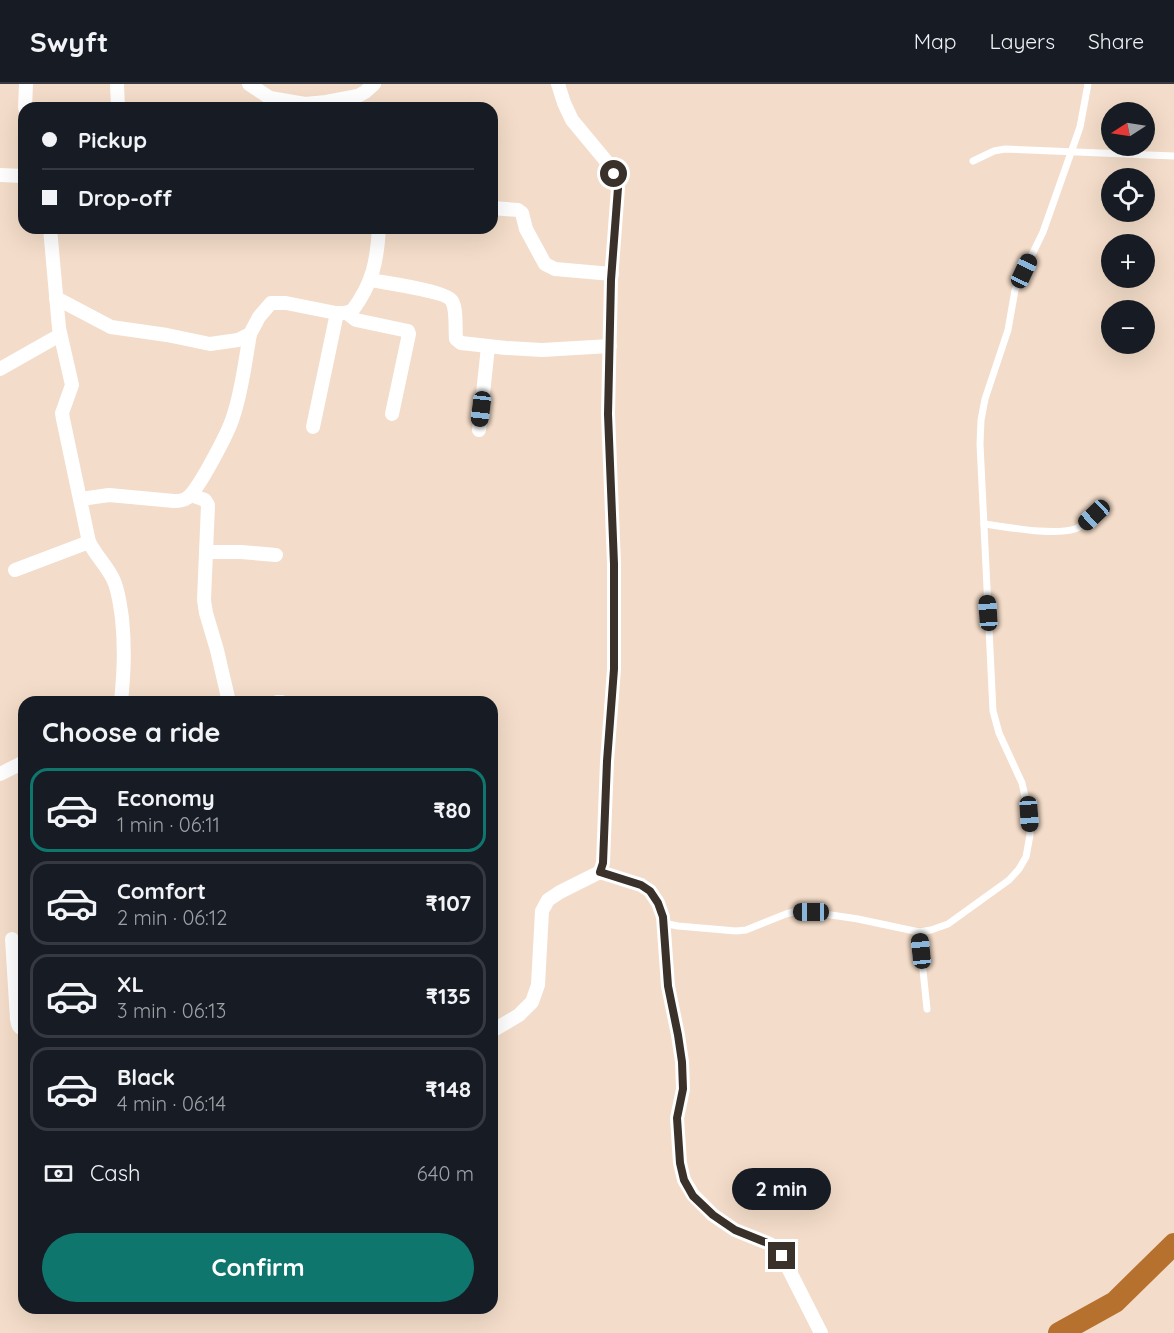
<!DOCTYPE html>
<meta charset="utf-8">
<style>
:root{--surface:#171b24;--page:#20242c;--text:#f1f3f6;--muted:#9ea1a6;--line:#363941;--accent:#0f766e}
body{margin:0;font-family:Quicksand,sans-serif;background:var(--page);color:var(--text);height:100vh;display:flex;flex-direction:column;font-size:22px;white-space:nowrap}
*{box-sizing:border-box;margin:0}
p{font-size:20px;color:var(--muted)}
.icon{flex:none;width:33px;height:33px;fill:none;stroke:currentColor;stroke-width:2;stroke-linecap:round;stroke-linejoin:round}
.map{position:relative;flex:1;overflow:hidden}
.side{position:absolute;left:18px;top:612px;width:480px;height:618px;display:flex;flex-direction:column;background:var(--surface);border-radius:18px;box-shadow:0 6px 24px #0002}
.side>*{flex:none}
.hud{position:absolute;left:18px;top:18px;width:480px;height:132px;border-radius:18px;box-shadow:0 6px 24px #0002;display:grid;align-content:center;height:132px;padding:0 24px;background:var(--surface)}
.needle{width:39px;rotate:258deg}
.fabs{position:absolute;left:1101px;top:18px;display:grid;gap:12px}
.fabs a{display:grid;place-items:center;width:54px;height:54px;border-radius:50%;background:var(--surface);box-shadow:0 6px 24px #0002;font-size:30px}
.end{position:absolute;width:27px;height:27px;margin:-14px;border:8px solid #3a312a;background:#fff;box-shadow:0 0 0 3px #fff}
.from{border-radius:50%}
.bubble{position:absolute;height:42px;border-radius:21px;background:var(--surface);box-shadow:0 6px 24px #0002;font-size:20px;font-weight:700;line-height:42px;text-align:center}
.car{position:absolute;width:18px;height:36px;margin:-18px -9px;border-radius:8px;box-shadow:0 0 4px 2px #0007;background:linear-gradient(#222 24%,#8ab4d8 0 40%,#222 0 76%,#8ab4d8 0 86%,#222 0)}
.hud b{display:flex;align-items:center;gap:21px;height:57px;font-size:22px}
.hud b+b{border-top:2px solid var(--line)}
.hud i{width:15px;height:15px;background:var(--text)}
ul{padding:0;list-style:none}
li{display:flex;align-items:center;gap:18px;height:84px;margin:0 12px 9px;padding:0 12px;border:3px solid var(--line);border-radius:18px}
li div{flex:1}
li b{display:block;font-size:22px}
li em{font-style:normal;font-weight:700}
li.selected{border-color:var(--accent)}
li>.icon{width:54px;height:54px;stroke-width:1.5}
h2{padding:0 24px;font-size:27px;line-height:72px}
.pay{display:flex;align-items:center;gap:15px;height:66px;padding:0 24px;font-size:22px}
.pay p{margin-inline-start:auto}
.action{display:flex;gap:12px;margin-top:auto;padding:12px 24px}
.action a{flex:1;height:69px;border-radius:36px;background:var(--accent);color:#fff;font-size:24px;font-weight:700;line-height:69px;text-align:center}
header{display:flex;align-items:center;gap:36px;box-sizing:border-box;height:84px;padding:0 30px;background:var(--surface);border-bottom:2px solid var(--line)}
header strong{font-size:28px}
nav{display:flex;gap:33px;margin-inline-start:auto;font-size:21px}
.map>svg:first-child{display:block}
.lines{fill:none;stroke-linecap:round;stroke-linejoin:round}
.river{stroke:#b7712f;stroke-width:22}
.lane{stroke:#fff;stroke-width:7}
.street{stroke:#fff;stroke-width:14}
.route{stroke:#3a312a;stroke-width:8}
</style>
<header>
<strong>Swyft</strong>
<nav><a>Map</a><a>Layers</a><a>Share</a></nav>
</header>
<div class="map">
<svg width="1174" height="1249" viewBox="0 0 1174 1249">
<rect width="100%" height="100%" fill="#f3dcc9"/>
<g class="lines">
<polyline class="river" points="1059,1249 1115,1218 1174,1160"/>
<g class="lane">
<polyline points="973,77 994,67 1005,65 1174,72"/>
<path d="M984,440c24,3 68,12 91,5 8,-3 13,-9 19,-14"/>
<polyline points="663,839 678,842 736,847 746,846 786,830 797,827 811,828 858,835 919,848 931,846 948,840 1009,796 1019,785 1026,773 1030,751 1029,730 1022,699 999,649 993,627 985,463 980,360 981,336 985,315 1008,246 1015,206 1043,148 1080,43 1088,0"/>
<polyline points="919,848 927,925"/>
</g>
<g class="street">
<polyline points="117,0 118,24"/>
<polyline points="249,0 270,14 305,20 326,18 358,12 365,8 374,0"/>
<polyline points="25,24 26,0"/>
<polyline points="0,91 24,92"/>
<polyline points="492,124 518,126 522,129 526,145 545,180 555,185 612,190"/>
<path d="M50,144l9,100 13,57 -10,28 1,6 26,123c7,14 19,25 25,39 5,12 6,24 8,37 3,31 2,53 -1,84"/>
<path d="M371,196c14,3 76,11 81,21 5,9 3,28 4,38l5,4 45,5 36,2 68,-4"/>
<path d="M56,214l55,29 56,8 43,9 28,-4 12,-6 9,-17 12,-14h15l50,10h8l8,-2c21,-28 25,-50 27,-83"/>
<polyline points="347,229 356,236 408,247 409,250 392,330"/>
<polyline points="0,285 60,251"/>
<polyline points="313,343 337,229"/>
<polyline points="479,346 488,263"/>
<polyline points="191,411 205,416 208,421 204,516 206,529 217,566 229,618"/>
<path d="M81,415l28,-4 65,6c4,0 9,0 13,-3 11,-7 42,-67 46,-81 9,-26 12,-55 17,-83"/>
<polyline points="206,468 241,468 276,471"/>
<polyline points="15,486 89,458"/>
<polyline points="277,618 282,618"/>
<polyline points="0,690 24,678"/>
<polyline points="600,788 641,801 650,807 658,819 663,833 668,902 678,951 682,978 683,1005 677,1034 680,1079 684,1096 693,1111 713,1131 735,1146 770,1160 782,1172 821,1249"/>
<path d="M12,855l5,80c1,5 1,9 7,10"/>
<polyline points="492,947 519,931 532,918 538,901 542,827 548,816 560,808 600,788 603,779 607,677 614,585 614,480 608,330 611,196 618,104 611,83 572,36 564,19 558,0"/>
</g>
</g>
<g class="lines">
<polyline class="route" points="614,90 618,104 611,196 608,330 614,480 614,585 607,677 603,779 600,788 641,801 650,807 658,819 663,833 668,902 678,951 682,978 683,1005 677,1034 680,1079 684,1096 693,1112 713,1131 735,1146 770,1160 782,1172"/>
</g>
</svg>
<div class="fabs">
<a><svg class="needle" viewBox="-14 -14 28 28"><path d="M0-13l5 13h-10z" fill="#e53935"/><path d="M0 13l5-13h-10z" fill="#9ea1a6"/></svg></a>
<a><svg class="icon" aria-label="locate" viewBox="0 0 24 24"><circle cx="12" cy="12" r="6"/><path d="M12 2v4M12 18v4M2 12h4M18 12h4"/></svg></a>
<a>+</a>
<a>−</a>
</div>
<i class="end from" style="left:614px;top:90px"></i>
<i class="end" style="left:782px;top:1172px"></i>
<div class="bubble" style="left:732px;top:1084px;width:99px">2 min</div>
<i class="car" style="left:1024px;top:187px;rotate:25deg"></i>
<i class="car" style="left:481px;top:325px;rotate:187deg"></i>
<i class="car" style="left:1094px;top:431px;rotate:227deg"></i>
<i class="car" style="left:988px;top:529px;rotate:356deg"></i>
<i class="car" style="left:1029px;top:730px;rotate:176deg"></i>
<i class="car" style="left:811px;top:828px;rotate:270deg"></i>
<i class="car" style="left:921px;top:867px;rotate:354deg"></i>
<div class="hud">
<b><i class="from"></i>Pickup</b>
<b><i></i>Drop-off</b>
</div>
<section class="side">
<h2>Choose a ride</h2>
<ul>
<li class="selected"><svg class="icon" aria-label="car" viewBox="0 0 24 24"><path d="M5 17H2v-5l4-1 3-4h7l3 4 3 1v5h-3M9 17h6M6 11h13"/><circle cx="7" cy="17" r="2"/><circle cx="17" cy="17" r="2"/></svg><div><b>Economy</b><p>1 min · 06:11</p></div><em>₹80</em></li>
<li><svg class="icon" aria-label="car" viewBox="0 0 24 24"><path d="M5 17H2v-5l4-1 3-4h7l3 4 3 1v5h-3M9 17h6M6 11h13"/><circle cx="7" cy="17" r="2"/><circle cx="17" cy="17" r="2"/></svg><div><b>Comfort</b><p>2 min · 06:12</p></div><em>₹107</em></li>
<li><svg class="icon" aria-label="car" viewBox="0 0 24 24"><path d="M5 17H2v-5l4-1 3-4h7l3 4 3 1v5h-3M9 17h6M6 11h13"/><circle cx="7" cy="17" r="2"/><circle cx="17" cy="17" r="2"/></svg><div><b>XL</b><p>3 min · 06:13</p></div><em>₹135</em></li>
<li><svg class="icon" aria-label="car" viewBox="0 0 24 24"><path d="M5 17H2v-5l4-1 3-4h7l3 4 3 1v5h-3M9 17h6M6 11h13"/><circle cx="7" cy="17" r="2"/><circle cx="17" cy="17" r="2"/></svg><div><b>Black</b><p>4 min · 06:14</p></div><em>₹148</em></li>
</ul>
<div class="pay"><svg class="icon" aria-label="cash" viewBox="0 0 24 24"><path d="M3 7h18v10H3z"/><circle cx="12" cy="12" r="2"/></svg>Cash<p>640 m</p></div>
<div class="action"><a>Confirm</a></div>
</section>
</div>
